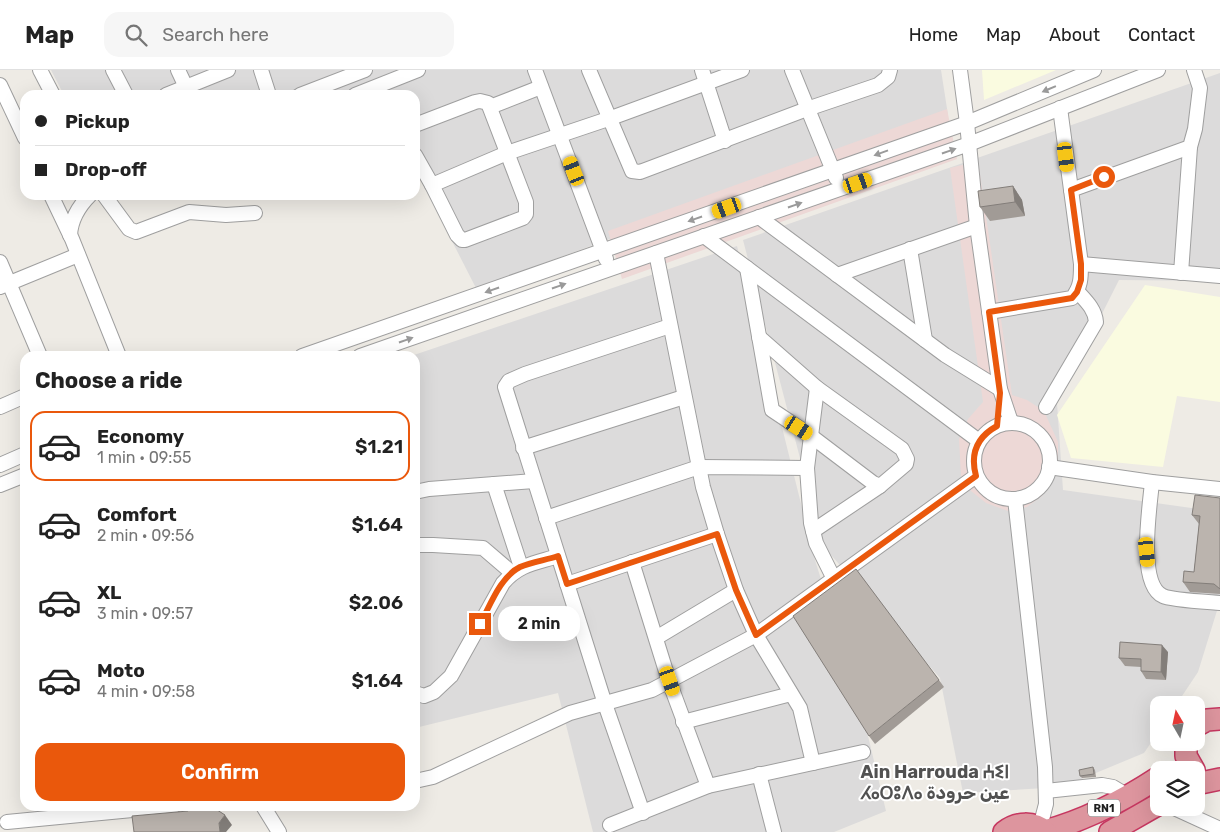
<!DOCTYPE html>
<meta charset="utf-8">
<style>
:root{--surface:#fff;--page:#f6f6f6;--text:#222;--muted:#767676;--line:#e0e0e0;--accent:#ea580c}
body{margin:0;font-family:Rubik,"Noto Naskh Arabic","Noto Sans Tifinagh",sans-serif;background:var(--page);color:var(--text);height:100vh;display:flex;flex-direction:column;font-size:19px;white-space:nowrap}
*{box-sizing:border-box;margin:0}
p{font-size:16px;color:var(--muted)}
.icon{flex:none;width:28px;height:28px;fill:none;stroke:currentColor;stroke-width:2;stroke-linecap:round;stroke-linejoin:round}
.map{position:relative;flex:1;overflow:hidden}
.sheet{position:absolute;left:20px;top:281px;width:400px;height:460px;display:flex;flex-direction:column;background:var(--surface);border-radius:15px;box-shadow:0 5px 20px #0002}
.sheet>*{flex:none}
.guide{position:absolute;left:20px;top:20px;width:400px;height:110px;border-radius:15px;box-shadow:0 5px 20px #0002;display:grid;align-content:center;height:110px;padding:0 15px;background:var(--surface)}
.needle{width:32px;rotate:351deg}
.tools{position:absolute;left:1150px;top:626px;display:grid;gap:10px}
.tools a{display:grid;place-items:center;width:55px;height:55px;border-radius:10px;background:var(--surface);box-shadow:0 5px 20px #0002;font-size:25px}
.end{position:absolute;width:22px;height:22px;margin:-11px;border:6px solid #ea580c;background:#fff;box-shadow:0 0 0 2px #fff}
.from{border-radius:50%}
.bubble{position:absolute;height:35px;border-radius:15px;background:var(--surface);box-shadow:0 5px 20px #0002;font-size:16px;font-weight:600;line-height:35px;text-align:center}
.car{position:absolute;width:15px;height:30px;margin:-15px -8px;border-radius:6px;box-shadow:0 0 4px 1px #0007;background:linear-gradient(#f5c518 24%,#345 0 40%,#f5c518 0 76%,#345 0 86%,#f5c518 0)}
.guide b{display:flex;align-items:center;gap:18px;height:48px;font-size:19px}
.guide b+b{border-top:1px solid var(--line)}
.guide i{width:12px;height:12px;background:var(--text)}
ul{padding:0;list-style:none}
li{display:flex;align-items:center;gap:15px;height:70px;margin:0 10px 8px;padding:0 5px;border:2px solid transparent;border-radius:15px}
li div{flex:1}
li b{display:block;font-size:19px}
li em{font-style:normal;font-weight:600}
li.active{border-color:var(--accent)}
li>.icon{width:45px;height:45px;stroke-width:1.5}
h2{padding:0 15px;font-size:22px;line-height:60px}
.primary-button{display:flex;gap:10px;margin-top:auto;padding:10px 15px}
.primary-button a{flex:1;height:58px;border-radius:15px;background:var(--accent);color:#fff;font-size:20px;font-weight:600;line-height:58px;text-align:center}
header{display:flex;align-items:center;gap:30px;box-sizing:border-box;height:70px;padding:0 25px;background:var(--surface);border-bottom:1px solid var(--line)}
header strong{font-size:24px}
nav{display:flex;gap:28px;margin-inline-start:auto;font-size:18px}
.search{width:350px;height:45px;background:var(--page);display:flex;align-items:center;gap:12px;box-sizing:border-box;padding:0 18px;border-radius:15px;color:var(--muted);font-size:19px}
.map>svg:first-child{display:block}
.residential{fill:#dcdbdb}
.commercial{fill:#edd8d6}
.education{fill:#fafbe0}
.lines{fill:none;stroke-linecap:round;stroke-linejoin:round}
.minor-casing{stroke:#9f9f9f;stroke-width:16}
.highway-casing{stroke:#c63760;stroke-width:24}
.minor{stroke:#fff;stroke-width:14}
.highway{stroke:#dd959e;stroke-width:21}
.wall{fill:#a19b96}
.shaded-wall{fill:#837e7a}
.building{fill:#bbb4ae;stroke:#837e7a}
.oneway{fill:#9a9a9a}
.route{stroke:#ea580c;stroke-width:6}
.labels{text-anchor:middle;stroke-width:4;stroke-linejoin:round;paint-order:stroke}
.shield{fill:#fff;stroke:#626262;stroke-width:1}
.shield-label{font-size:11px;font-weight:bold;fill:#1e1e1e}
.district-label{font-size:18px;font-weight:bold;fill:#515151;stroke:#fff}
</style>
<header>
<strong>Map</strong>
<div class="search"><svg class="icon" aria-label="search" viewBox="0 0 24 24"><circle cx="10" cy="10" r="6"/><path d="M15 15l6 6"/></svg>Search here</div>
<nav><a>Home</a><a>Map</a><a>About</a><a>Contact</a></nav>
</header>
<div class="map">
<svg width="1220" height="762" viewBox="0 0 1220 762">
<rect width="100%" height="100%" fill="#eeebe5"/>
<g class="residential">
<polygon points="51,0 941,0 948,45 476,218 415,99 415,25 377,25 373,17 347,25 64,25"/>
<polygon points="1220,3 1220,211 1119,210 1057,333 1063,420 1220,442 1220,531 1198,602 1176,635 1159,635 1159,661 1144,683 1062,717 963,723 940,608 823,476 743,170"/>
<polygon points="737,176 815,490 862,641 886,741 834,762 593,762 558,623 415,658 415,286 411,286"/>
</g>
<g class="commercial">
<polygon points="947,39 957,89 622,209 608,161"/>
<polygon points="978,91 1012,325 1027,330 1044,341 1058,372 1058,390 1053,409 1042,426 1027,437 1008,441 986,433 971,421 961,406 959,369 968,349 983,332 950,98"/>
</g>
<g class="education">
<polygon points="982,0 1056,0 984,30"/>
<polygon points="1145,215 1220,227 1220,332 1177,326 1163,397 1071,388 1057,345"/>
</g>
<g class="lines">
<defs>
<g id="minor">
<polyline points="40,0 53,25"/>
<polyline points="113,0 126,25"/>
<polyline points="178,0 186,17"/>
<polyline points="261,0 269,25"/>
<polyline points="535,0 606,189"/>
<polyline points="589,0 632,101 640,102 807,39 878,15 888,7 890,0"/>
<polyline points="702,0 725,71"/>
<polyline points="792,0 836,108"/>
<polyline points="960,0 967,53 977,156 1000,319 1011,352"/>
<polyline points="0,15 25,68"/>
<polyline points="166,25 228,0"/>
<polyline points="300,25 365,0"/>
<polyline points="355,25 418,0"/>
<polyline points="490,37 541,17"/>
<polyline points="415,55 475,32 480,31 488,33 526,132 526,144 523,148 465,170 462,170 457,165 432,115 415,85"/>
<polyline points="432,115 507,83 611,48 742,0"/>
<polyline points="1071,120 1190,77 1195,59 1200,18 1194,0"/>
<polyline points="51,125 72,169 119,286"/>
<polyline points="104,125 129,159 136,162 189,142 226,145 255,143"/>
<polyline points="759,147 945,285 1000,319"/>
<path d="M70,165c1,-16 9,-29 20,-40"/>
<polyline points="704,166 979,371"/>
<polyline points="910,179 925,270"/>
<polyline points="656,183 703,417 717,464 736,520 756,565 800,638 813,693"/>
<polyline points="0,192 40,286"/>
<polyline points="1081,194 1220,206"/>
<polyline points="747,198 772,340 811,366 873,413 880,416"/>
<polyline points="1181,203 1190,77"/>
<polyline points="837,205 977,156"/>
<polyline points="0,217 78,185"/>
<path d="M989,242l83,-14c9,-11 9,-20 9,-34l-21,-156"/>
<polyline points="759,267 817,318 902,379 907,389 906,394 880,416 813,461"/>
<polyline points="302,286 967,53 1094,0"/>
<polyline points="360,286 969,74 1158,0"/>
<polyline points="817,318 807,398 811,453 816,473 834,509"/>
<polyline points="0,337 25,326"/>
<path d="M1046,337l50,-85c-1,-13 -10,-21 -19,-31"/>
<circle cx="1012" cy="391" r="38"/>
<polyline points="523,378 684,327"/>
<polyline points="0,395 25,384"/>
<polyline points="1049,397 1152,412 1220,419"/>
<path d="M1152,412c-2,24 -15,102 11,114 8,4 46,6 57,7"/>
<polyline points="494,414 521,497"/>
<polyline points="0,415 25,405"/>
<polyline points="415,422 429,419 534,411"/>
<polyline points="1015,429 1045,697 1046,734 1040,757"/>
<polyline points="546,448 699,397 807,398"/>
<polyline points="415,475 433,475 483,478 511,502"/>
<polyline points="632,492 669,611 708,716"/>
<polyline points="567,514 717,464"/>
<polyline points="656,568 736,520"/>
<path d="M415,623l9,3 10,-4 17,-16 52,-93c16,-19 33,-20 55,-27"/>
<polyline points="683,652 791,624"/>
<polyline points="759,704 774,762"/>
<polyline points="415,711 433,707 570,643 652,620 756,565 976,406"/>
<polyline points="1046,721 1102,715 1113,717 1128,726"/>
<polyline points="263,736 279,762"/>
<polyline points="1174,738 1220,759"/>
<polyline points="643,743 605,634 505,317 509,311 525,304 670,256"/>
<polyline points="7,752 174,736"/>
<polyline points="610,755 708,716 863,682"/>
</g>
<g id="highway">
<polyline points="1196,656 1207,650 1220,649"/>
<polyline points="1186,672 1186,686 1194,700"/>
<polyline points="1196,714 1220,709"/>
<path d="M1045,761c41,-11 79,-31 114,-54"/>
<path d="M1004,762c13,-10 29,-11 42,0"/>
<polyline points="1110,762 1159,734"/>
</g>
</defs>
<use href="#minor" class="minor-casing"/>
<use href="#highway" class="highway-casing"/>
<use href="#minor" class="minor"/>
<use href="#highway" class="highway"/>
</g>
<g class="wall">
<polygon points="1013,116 1022,130 1025,146 990,151 980,137"/>
<polygon points="1220,428 1220,524 1190,522 1183,512 1194,502 1199,454 1192,445"/>
<polygon points="1168,582 1166,610 1146,609 1141,601 1141,597 1125,596 1119,588"/>
<polygon points="939,610 944,617 875,674 869,666"/>
<polygon points="1093,697 1095,700 1096,707 1082,708 1080,706"/>
</g>
<g class="shaded-wall">
<polygon points="1013,116 1022,130 1025,146 1015,132"/>
<polygon points="1162,575 1168,582 1166,610 1161,602"/>
<polygon points="225,745 232,755 226,762 220,762 219,753"/>
</g>
<g class="building">
<polygon points="1013,116 1015,132 980,137 978,121"/>
<polygon points="1195,425 1220,428 1220,519 1214,514 1183,512 1184,501 1194,502 1200,446 1192,445"/>
<polygon points="856,499 939,610 869,666 793,546"/>
<polygon points="1120,572 1162,575 1161,602 1141,601 1141,589 1119,588"/>
<polygon points="1093,697 1094,704 1080,706 1079,700"/>
<polygon points="187,736 211,736 225,745 219,753 220,762 134,762 132,746 188,741"/>
</g>
<defs><path id="oneway-solid" d="M-6-.8H1V-3.2L6.5 0L1 3.2V.8H-6Z" transform="scale(1.25)"/></defs>
<g class="oneway">
<use href="#oneway-solid" transform="translate(1049 19) rotate(157)"/>
<use href="#oneway-solid" transform="translate(949 81) rotate(-19)"/>
<use href="#oneway-solid" transform="translate(881 83) rotate(160)"/>
<use href="#oneway-solid" transform="translate(795 135) rotate(-19)"/>
<use href="#oneway-solid" transform="translate(695 149) rotate(161)"/>
<use href="#oneway-solid" transform="translate(559 216) rotate(-19)"/>
<use href="#oneway-solid" transform="translate(492 220) rotate(161)"/>
<use href="#oneway-solid" transform="translate(406 270) rotate(-19)"/>
</g>
<g class="lines">
<path class="route" d="M480,554c10,-18 20,-47 40,-57 12,-5 26,-7 38,-11l9,28 150,-50 19,56 20,45 220,-159c-6,-22 1,-39 21,-50l3,-33 -11,-81 83,-14 5,-6 4,-12v-16l-10,-74 33,-13"/>
</g>
<g class="labels">
<rect class="shield" x="1088" y="729.5" width="32" height="17" rx="4"/>
<g class="shield-label">
<text x="1104" y="742">RN1</text>
</g>
<g class="district-label">
<text x="935" y="708">Ain Harrouda ⵄⵉⵏ<tspan x="935" dy="21">ⵃⴰⵔⵓⴷⴰ عين حرودة</tspan></text>
</g>
</g>
</svg>
<div class="tools">
<a><svg class="needle" viewBox="-14 -14 28 28"><path d="M0-13l5 13h-10z" fill="#e53935"/><path d="M0 13l5-13h-10z" fill="#767676"/></svg></a>
<a><svg class="icon" aria-label="layers" viewBox="0 0 24 24"><path d="M12 4l9 5-9 5-9-5zM3 14l9 5 9-5"/></svg></a>
</div>
<i class="end from" style="left:1104px;top:107px"></i>
<i class="end" style="left:480px;top:554px"></i>
<div class="bubble" style="left:498px;top:536px;width:82px">2 min</div>
<i class="car" style="left:1066px;top:87px;rotate:173deg"></i>
<i class="car" style="left:574px;top:101px;rotate:339deg"></i>
<i class="car" style="left:858px;top:113px;rotate:71deg"></i>
<i class="car" style="left:727px;top:138px;rotate:250deg"></i>
<i class="car" style="left:799px;top:358px;rotate:123deg"></i>
<i class="car" style="left:1147px;top:482px;rotate:174deg"></i>
<i class="car" style="left:670px;top:611px;rotate:161deg"></i>
<div class="guide">
<b><i class="from"></i>Pickup</b>
<b><i></i>Drop-off</b>
</div>
<section class="sheet">
<h2>Choose a ride</h2>
<ul>
<li class="active"><svg class="icon" aria-label="car" viewBox="0 0 24 24"><path d="M5 17H2v-5l4-1 3-4h7l3 4 3 1v5h-3M9 17h6M6 11h13"/><circle cx="7" cy="17" r="2"/><circle cx="17" cy="17" r="2"/></svg><div><b>Economy</b><p>1 min · 09:55</p></div><em>$1.21</em></li>
<li><svg class="icon" aria-label="car" viewBox="0 0 24 24"><path d="M5 17H2v-5l4-1 3-4h7l3 4 3 1v5h-3M9 17h6M6 11h13"/><circle cx="7" cy="17" r="2"/><circle cx="17" cy="17" r="2"/></svg><div><b>Comfort</b><p>2 min · 09:56</p></div><em>$1.64</em></li>
<li><svg class="icon" aria-label="car" viewBox="0 0 24 24"><path d="M5 17H2v-5l4-1 3-4h7l3 4 3 1v5h-3M9 17h6M6 11h13"/><circle cx="7" cy="17" r="2"/><circle cx="17" cy="17" r="2"/></svg><div><b>XL</b><p>3 min · 09:57</p></div><em>$2.06</em></li>
<li><svg class="icon" aria-label="car" viewBox="0 0 24 24"><path d="M5 17H2v-5l4-1 3-4h7l3 4 3 1v5h-3M9 17h6M6 11h13"/><circle cx="7" cy="17" r="2"/><circle cx="17" cy="17" r="2"/></svg><div><b>Moto</b><p>4 min · 09:58</p></div><em>$1.64</em></li>
</ul>
<div class="primary-button"><a>Confirm</a></div>
</section>
</div>
